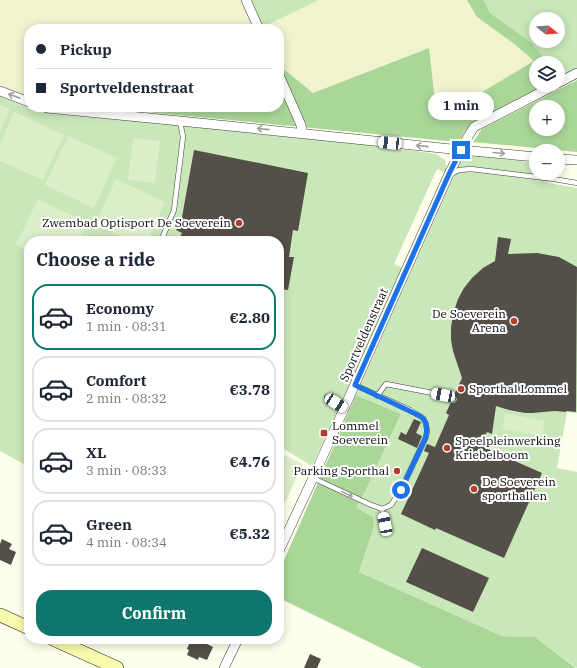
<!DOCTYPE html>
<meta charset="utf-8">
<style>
:root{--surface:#fff;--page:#f2f2f3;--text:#1f2937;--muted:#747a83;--line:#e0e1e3;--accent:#0f766e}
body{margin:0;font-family:"IBM Plex Serif",serif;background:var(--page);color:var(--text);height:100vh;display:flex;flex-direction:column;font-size:15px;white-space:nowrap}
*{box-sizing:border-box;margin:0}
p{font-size:13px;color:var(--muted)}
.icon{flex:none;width:22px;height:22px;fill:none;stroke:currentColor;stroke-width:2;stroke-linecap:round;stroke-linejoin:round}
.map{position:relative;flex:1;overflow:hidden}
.panel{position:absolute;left:24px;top:236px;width:260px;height:408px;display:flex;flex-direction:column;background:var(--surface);border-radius:16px;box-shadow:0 2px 10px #0003}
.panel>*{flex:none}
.banner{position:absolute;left:24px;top:24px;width:260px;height:88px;border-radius:16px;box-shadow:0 2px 10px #0003;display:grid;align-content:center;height:88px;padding:0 12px;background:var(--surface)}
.needle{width:26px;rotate:107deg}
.buttons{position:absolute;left:529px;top:12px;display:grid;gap:8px}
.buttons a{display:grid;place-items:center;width:36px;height:36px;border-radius:50%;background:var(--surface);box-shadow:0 2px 10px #0003;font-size:20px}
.end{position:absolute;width:18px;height:18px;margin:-9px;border:5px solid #1a73e8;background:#fff;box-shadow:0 0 0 2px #fff}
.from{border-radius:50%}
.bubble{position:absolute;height:28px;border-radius:14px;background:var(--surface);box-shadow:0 2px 10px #0003;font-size:13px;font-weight:800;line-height:28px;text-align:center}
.car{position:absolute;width:12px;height:24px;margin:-12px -6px;border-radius:5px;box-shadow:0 0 3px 1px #0007;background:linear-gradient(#fff 24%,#345 0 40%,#fff 0 76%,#345 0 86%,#fff 0)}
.banner b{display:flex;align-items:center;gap:14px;height:38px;font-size:15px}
.banner b+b{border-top:1px solid var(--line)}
.banner i{width:10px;height:10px;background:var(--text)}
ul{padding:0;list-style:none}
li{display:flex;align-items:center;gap:12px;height:66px;margin:0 8px 6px;padding:0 4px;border:2px solid var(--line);border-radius:16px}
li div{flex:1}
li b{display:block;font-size:15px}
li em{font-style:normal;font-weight:800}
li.active{border-color:var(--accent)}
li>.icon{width:36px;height:36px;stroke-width:1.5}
h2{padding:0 12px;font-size:18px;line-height:48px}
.action{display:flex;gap:8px;margin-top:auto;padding:8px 12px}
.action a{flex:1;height:46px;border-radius:16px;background:var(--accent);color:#fff;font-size:16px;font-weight:800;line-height:46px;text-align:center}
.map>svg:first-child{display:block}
.farmland{fill:#f0f3ce}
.green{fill:#c9e7b8;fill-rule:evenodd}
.forest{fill:#aad798;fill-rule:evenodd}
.pitch{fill:#dceec9}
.building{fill:#544f49}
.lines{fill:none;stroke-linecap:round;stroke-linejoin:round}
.lane-casing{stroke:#3f3f3f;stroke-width:5.5}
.street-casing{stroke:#3f3f3f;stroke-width:10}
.secondary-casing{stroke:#2e2e2e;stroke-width:14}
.lane{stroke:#fff;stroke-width:4.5}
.street{stroke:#fff;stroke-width:9}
.secondary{stroke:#f7fbab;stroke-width:13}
.oneway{stroke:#9e9e9e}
.route{stroke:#1a73e8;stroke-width:5}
.poi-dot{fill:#b63b2b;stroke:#fff;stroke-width:1.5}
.labels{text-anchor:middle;stroke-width:4;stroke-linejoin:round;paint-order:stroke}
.poi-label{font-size:12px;fill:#0c0c0c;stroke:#fff;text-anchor:start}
.street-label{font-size:12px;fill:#0c0c0c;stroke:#fff}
</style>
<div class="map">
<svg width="577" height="668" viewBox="0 0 577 668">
<rect width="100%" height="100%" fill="#fefeed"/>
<g class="farmland">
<polygon points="0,0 242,0 254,29 29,29 29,96 27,97 0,85"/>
<polygon points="319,0 467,0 477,17 513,43 534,61 437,119 428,48 313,93 279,65 279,29 264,29 263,27"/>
</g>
<g class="green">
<polygon points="251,0 319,0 263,27"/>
<path d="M484,0h93v70l-16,8 -3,-4v-11h-9l-18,-21 -41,-29zM536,19h22v22h-22z"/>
<polygon points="0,96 37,112 296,136 423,152 436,154 445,160 446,165 446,173 437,169 394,264 403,268 312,466 279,446 279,241 29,241 29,467 0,451"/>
<polygon points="472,155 536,163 536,173 549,173 548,183 577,188 577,413 567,412 557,468 577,472 577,668 535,637 502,636 359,572 374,527 356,508 363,496 401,414 356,395 459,165 463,158"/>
</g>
<g class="forest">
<polygon points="467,0 484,0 490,13 531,42 549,63 536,63 536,85 548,85 477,121 466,130 458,142 94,107 279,107 279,65 313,93 429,48 437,119 534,61 513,43 477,17"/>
<path d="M577,80v72l-104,-10 9,-13zM536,107h22v22h-22z"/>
<polygon points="356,395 401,414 363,496 356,508 373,517 374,527 359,572 502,636 535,637 576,668 422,668 279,598 279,572"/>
</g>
<g class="pitch">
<polygon points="0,105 10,109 0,132"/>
<polygon points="14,112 64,135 43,180 0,161 0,144"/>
<polygon points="68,136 117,158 94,208 45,185"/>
<polygon points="133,138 160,141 155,183 128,180"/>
<polygon points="116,179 165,202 147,241 132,241 95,224"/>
<polygon points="38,199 88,223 79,241 29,241 29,251 16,245"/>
<polygon points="505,413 545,421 542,436 502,429"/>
<polygon points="279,453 303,464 279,515"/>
</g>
<g class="building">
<polygon points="194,150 308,173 298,231 293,230 289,257 294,257 288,290 279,289 279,241 178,241 182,233 176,230 182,217"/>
<polygon points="498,237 511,239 508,254 537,253 559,257 577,267 576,412 566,411 566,412 555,411 532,413 525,413 509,410 496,406 492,434 487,432 481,446 542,473 504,558 436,528 435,530 401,514 429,453 424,451 427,444 435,447 449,415 446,413 451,402 454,403 457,400 456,397 454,395 462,378 453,351 451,340 451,328 453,314 458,299 464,288 472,278 483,268 495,261"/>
<polygon points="414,419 421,422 416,433 422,436 417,448 398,439 401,432 406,435"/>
<polygon points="2,539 12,544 9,549 16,552 11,565 0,560 0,544"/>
<polygon points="422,548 489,578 473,612 406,582"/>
<polygon points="191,639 202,639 206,641 205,643 213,647 207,660 199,657 198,660 187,655 189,650 187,649"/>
<polygon points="310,654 321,659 317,668 304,668"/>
</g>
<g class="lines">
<defs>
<g id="lane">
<polyline points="451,174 459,170 471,169 554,179 577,183"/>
<polyline points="161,241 174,210 183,137 180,121"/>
<polyline points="377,396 386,384 443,395 453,399"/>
<polyline points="327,397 344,409"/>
<polyline points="313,478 369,504 382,509 391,505 401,490 426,437 427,431 426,424 423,418 410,410 355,385"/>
<polyline points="382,509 385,524"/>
</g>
<g id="street">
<polyline points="246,0 259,29"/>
<polyline points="279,75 301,125 302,133"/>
<polyline points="558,83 577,73"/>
<polyline points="0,91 29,102"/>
<polyline points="44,107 47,108 180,121 461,150 536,157"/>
<polyline points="558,159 577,160"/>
<polyline points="279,551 313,478 449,174 466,140 474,127 555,85"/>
<polyline points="224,668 238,639"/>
</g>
<g id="secondary">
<polyline points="0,615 29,628"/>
<polyline points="53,639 117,668"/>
</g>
</defs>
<use href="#lane" class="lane-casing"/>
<use href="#street" class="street-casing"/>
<use href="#secondary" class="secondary-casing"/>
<use href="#lane" class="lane"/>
<use href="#street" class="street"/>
<use href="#secondary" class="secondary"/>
</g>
<defs><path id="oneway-shaft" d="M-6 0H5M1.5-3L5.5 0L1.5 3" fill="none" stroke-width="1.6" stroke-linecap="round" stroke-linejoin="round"/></defs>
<g class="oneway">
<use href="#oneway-shaft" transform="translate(14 96) rotate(-160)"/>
<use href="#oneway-shaft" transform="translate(263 129) rotate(-174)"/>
<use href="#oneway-shaft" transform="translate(422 146) rotate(-174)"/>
<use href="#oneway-shaft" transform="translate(499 153) rotate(5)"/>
<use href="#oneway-shaft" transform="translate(347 494) rotate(26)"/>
</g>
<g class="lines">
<path class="route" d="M401,490l25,-53c1,-8 2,-16 -6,-21l-65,-31 94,-211 12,-24"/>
</g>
<g class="poi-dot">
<circle cx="239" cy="223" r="4"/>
<circle cx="514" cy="321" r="4"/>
<circle cx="461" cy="389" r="4"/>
<rect x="320" y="429" width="8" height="8" rx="2"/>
<circle cx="447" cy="448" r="4"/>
<circle cx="397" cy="471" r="4"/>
<circle cx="474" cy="489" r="4"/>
</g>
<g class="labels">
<g class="poi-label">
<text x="231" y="227" text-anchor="end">Zwembad Optisport De Soeverein</text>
<text x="506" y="318" text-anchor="end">De Soeverein<tspan x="506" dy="14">Arena</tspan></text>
<text x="469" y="393">Sporthal Lommel</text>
<text x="332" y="430">Lommel<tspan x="332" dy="14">Soeverein</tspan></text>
<text x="455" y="445">Speelpleinwerking<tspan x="455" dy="14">Kriebelboom</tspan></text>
<text x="389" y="475" text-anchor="end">Parking Sporthal</text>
<text x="482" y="486">De Soeverein<tspan x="482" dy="14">sporthallen</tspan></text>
</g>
<g class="street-label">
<text transform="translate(364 335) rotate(-66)" y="4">Sportveldenstraat</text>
</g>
</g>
</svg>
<div class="buttons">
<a><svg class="needle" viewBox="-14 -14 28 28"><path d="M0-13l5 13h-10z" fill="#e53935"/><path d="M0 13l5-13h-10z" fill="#747a83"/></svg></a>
<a><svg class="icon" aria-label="layers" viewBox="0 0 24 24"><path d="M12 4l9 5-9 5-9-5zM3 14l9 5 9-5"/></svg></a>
<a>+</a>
<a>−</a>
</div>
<i class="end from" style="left:401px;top:490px"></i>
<i class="end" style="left:461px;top:150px"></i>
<div class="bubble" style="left:428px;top:92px;width:66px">1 min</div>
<i class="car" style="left:390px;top:143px;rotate:276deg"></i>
<i class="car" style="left:443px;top:395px;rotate:281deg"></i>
<i class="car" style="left:336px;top:403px;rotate:123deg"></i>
<i class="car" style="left:385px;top:524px;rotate:349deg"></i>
<div class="banner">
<b><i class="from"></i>Pickup</b>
<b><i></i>Sportveldenstraat</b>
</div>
<section class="panel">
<h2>Choose a ride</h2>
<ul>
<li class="active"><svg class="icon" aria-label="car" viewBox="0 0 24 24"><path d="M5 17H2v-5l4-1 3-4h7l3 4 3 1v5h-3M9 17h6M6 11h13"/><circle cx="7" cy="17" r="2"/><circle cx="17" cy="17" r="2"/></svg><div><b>Economy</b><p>1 min · 08:31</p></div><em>€2.80</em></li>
<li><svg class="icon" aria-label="car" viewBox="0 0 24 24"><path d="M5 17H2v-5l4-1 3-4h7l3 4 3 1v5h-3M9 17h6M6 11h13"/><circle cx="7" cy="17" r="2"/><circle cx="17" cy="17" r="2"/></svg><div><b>Comfort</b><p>2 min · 08:32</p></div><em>€3.78</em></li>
<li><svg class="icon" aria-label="car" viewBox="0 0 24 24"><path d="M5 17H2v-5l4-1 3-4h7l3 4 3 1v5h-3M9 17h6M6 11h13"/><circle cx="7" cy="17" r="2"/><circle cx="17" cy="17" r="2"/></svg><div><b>XL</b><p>3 min · 08:33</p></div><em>€4.76</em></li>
<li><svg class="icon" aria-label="car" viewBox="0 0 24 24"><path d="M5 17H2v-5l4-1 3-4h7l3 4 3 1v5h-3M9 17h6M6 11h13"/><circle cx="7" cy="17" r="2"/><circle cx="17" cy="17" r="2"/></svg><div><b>Green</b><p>4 min · 08:34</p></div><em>€5.32</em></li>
</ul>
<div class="action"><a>Confirm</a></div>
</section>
</div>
